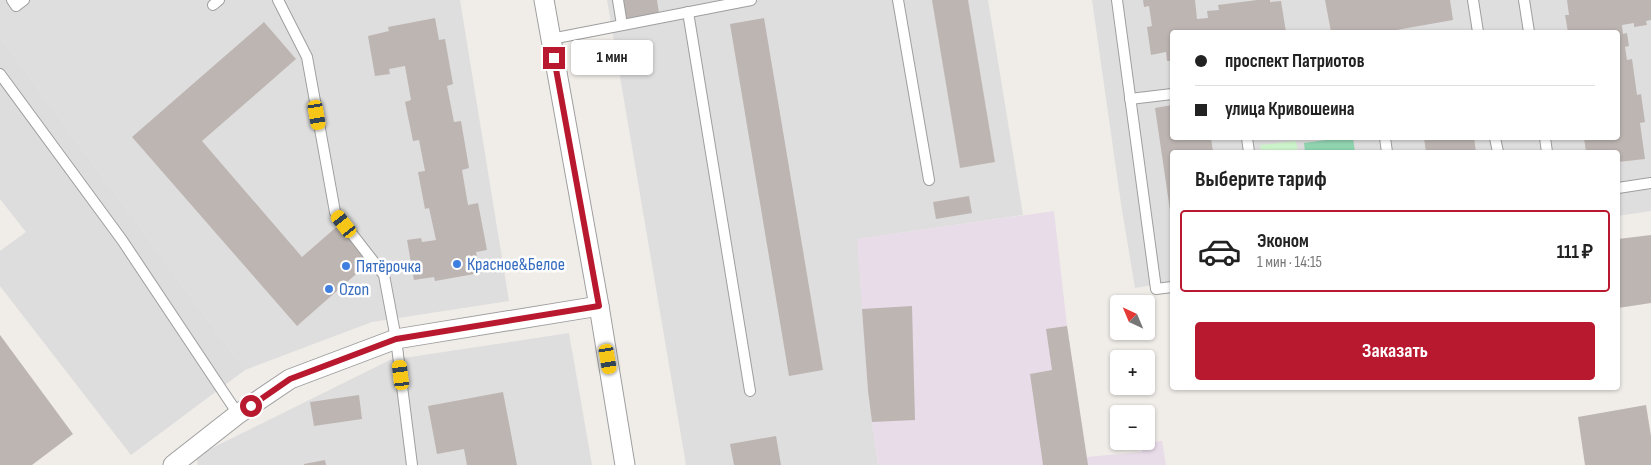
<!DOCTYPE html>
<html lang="ru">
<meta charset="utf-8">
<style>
:root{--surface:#fff;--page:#f2f2f2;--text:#222;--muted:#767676;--line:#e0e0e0;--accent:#b9192f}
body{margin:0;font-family:"Sofia Sans Condensed",sans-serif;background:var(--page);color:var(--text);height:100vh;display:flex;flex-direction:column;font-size:19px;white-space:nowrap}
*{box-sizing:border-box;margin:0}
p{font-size:16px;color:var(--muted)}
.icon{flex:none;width:28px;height:28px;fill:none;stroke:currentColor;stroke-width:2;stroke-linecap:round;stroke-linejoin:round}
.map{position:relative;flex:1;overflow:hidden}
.sheet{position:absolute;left:1170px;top:150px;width:450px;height:240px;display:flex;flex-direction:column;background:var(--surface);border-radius:5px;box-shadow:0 1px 4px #0004}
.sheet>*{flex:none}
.top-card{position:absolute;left:1170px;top:30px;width:450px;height:110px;border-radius:5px;box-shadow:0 1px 4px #0004;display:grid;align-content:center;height:110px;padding:0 25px;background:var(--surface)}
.needle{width:32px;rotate:316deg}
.buttons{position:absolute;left:1110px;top:295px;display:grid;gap:10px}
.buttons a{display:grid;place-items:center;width:45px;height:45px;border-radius:5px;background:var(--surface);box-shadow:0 1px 4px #0004;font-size:25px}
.end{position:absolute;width:22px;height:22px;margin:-11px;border:6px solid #b9192f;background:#fff;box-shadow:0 0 0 2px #fff}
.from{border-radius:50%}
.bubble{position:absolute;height:35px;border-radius:5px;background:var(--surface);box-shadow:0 1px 4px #0004;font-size:16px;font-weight:700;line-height:35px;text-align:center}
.car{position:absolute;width:15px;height:30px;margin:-15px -8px;border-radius:6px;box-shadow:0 0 4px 1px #0007;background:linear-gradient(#f5c518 24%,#345 0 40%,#f5c518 0 76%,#345 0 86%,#f5c518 0)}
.top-card b{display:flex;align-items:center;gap:18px;height:48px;font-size:19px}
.top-card b+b{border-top:1px solid var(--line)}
.top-card i{width:12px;height:12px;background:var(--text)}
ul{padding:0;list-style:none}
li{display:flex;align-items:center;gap:15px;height:82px;margin:0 10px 8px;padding:0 15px;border:2px solid transparent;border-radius:5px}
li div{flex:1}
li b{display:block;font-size:19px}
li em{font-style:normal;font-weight:700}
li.current{border-color:var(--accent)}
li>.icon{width:45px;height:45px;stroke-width:1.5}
h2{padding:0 25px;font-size:22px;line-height:60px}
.button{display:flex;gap:10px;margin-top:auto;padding:10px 25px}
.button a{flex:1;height:58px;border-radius:5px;background:var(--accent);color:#fff;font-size:20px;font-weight:700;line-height:58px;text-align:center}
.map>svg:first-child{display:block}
.residential{fill:#dfdede;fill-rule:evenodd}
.industrial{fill:#e8dce8}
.park{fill:#cef4cc}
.pitch{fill:#91d5b1}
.parking{fill:#ddd}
.building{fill:#bdb5b2}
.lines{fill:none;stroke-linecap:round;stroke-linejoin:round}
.lane-casing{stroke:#9e9e9e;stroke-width:12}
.street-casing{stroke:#9e9e9e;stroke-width:21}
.lane{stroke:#fff;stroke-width:10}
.street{stroke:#fff;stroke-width:19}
.route{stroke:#b9192f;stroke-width:6}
.shop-dot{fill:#3f7fe0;stroke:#fff;stroke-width:2}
.labels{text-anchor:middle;stroke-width:5;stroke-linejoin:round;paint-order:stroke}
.shop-label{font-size:18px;fill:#366cbe;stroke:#fff;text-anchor:start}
</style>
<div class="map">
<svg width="1651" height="465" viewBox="0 0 1651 465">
<rect width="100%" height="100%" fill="#f0ede9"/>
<g class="residential">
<polygon points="0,0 460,0 509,301 372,322 245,370 0,37"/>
<polygon points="607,0 988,0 1023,215 858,239 868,391 878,465 686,465"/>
<path d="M1092,0h559v211l-33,5v-64h-446v130l-37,6 -14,-84zM1172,32h446v106h-446z"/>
<polygon points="569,333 592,465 198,465 196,456 390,360"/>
</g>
<polygon class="industrial" points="1054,211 1067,326 1086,457 1142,452 1143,443 1162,441 1166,465 878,465 868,391 857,239"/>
<polygon class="park" points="1296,141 1298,152 1262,152 1260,145"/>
<polygon class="pitch" points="1341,138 1353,138 1355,152 1305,152 1304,143"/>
<polygon class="parking" points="0,37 245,370 131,455 0,286 0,251 26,232 0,199"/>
<g class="building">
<polygon points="621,0 657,0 660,20 625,26"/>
<polygon points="932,0 968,0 995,162 960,168"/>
<polygon points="1143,0 1195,0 1197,19 1208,18 1207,11 1219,10 1218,5 1257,0 1270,0 1270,2 1281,1 1286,32 1172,32 1172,61 1167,61 1166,52 1151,55 1147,27 1152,26 1149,6 1144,7"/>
<polygon points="1325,0 1450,0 1453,20 1385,32 1331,32"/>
<polygon points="1567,0 1651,0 1651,20 1646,21 1647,25 1634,27 1634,23 1622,25 1623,34 1627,33 1629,46 1625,47 1627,60 1632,59 1637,95 1641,94 1645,122 1640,123 1645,159 1618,162 1618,152 1586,152 1584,138 1618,138 1618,32 1568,32 1565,15 1569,15"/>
<polygon points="435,18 439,40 445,39 453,84 447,86 454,122 461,121 469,168 462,170 468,205 478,203 487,250 476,252 480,273 435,281 434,277 414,280 407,240 421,238 422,242 436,240 429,208 425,209 418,172 425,171 419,140 413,141 405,102 411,100 405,66 389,69 390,74 375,76 368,36 389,31 388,27"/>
<polygon points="764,18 823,370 789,376 730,24"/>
<polygon points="264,22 296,59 202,141 302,257 341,223 371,261 297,326 132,137"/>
<polygon points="1172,105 1172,138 1211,138 1213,152 1172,152 1171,217 1155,108"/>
<polygon points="1424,138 1474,138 1476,152 1426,152"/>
<polygon points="969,196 972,213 936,219 933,202"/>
<polygon points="1651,235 1651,303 1618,308 1618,239"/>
<polygon points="912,306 915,420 872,422 868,391 862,309"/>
<polygon points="1067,326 1088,465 1043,465 1030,374 1052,370 1046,329"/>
<polygon points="0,335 73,434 32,465 0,465"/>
<polygon points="503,392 517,465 467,465 464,449 437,454 428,406"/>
<polygon points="359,395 362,419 314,426 310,402"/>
<polygon points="1646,405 1651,436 1651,465 1585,465 1578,417"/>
<polygon points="776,436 781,465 734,465 730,444"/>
<polygon points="325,460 326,465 304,465 304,464"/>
</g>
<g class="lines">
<defs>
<g id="lane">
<polyline points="12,0 16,6 24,0"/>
<polyline points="278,0 307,57 335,212 384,275 396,339 412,465"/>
<polyline points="618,0 622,25"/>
<polyline points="898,0 929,180"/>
<polyline points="1117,0 1156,289 1172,287"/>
<polyline points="1473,0 1478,32"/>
<polyline points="1524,0 1529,32"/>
<polyline points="213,5 219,0"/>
<polyline points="688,12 750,391"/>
<polyline points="551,39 751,0"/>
<polyline points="0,74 122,240 238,414"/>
<polyline points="1130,99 1172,94"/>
<polyline points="1247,138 1249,152"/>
<polyline points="1385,138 1387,152"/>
<polyline points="1495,138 1498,152"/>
<polyline points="1545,138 1547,152"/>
<polyline points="1618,188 1651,183"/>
</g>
<g id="street">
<polyline points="544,0 599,306 625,465"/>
<polyline points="173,465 238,414 290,379 396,339 599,306"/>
</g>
</defs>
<use href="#lane" class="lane-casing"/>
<use href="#street" class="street-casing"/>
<use href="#lane" class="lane"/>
<use href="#street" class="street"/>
</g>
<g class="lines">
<polyline class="route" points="251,406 290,379 396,339 599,306 554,58"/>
</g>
<g class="shop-dot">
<circle cx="457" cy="264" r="5"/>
<circle cx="346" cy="266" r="5"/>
<circle cx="329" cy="289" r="5"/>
</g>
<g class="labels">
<g class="shop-label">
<text x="467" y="270">Красное&amp;Белое</text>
<text x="356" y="272">Пятёрочка</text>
<text x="339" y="295">Ozon</text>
</g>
</g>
</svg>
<div class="buttons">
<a><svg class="needle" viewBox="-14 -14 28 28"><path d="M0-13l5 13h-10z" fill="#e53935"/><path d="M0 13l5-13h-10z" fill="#767676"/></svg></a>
<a>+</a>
<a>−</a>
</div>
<i class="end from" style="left:251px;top:406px"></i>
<i class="end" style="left:554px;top:58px"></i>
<div class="bubble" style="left:571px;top:40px;width:82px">1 мин</div>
<i class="car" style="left:317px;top:115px;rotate:170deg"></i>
<i class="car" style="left:344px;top:224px;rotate:322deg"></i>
<i class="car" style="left:608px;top:359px;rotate:170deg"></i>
<i class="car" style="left:401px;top:375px;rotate:353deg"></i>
<div class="top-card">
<b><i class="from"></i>проспект Патриотов</b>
<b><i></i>улица Кривошеина</b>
</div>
<section class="sheet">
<h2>Выберите тариф</h2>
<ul>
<li class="current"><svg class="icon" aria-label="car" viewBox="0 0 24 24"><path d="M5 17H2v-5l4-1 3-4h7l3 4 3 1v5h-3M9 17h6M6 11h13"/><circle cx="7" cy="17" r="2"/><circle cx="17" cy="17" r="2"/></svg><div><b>Эконом</b><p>1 мин · 14:15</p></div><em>111 ₽</em></li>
</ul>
<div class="button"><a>Заказать</a></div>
</section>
</div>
